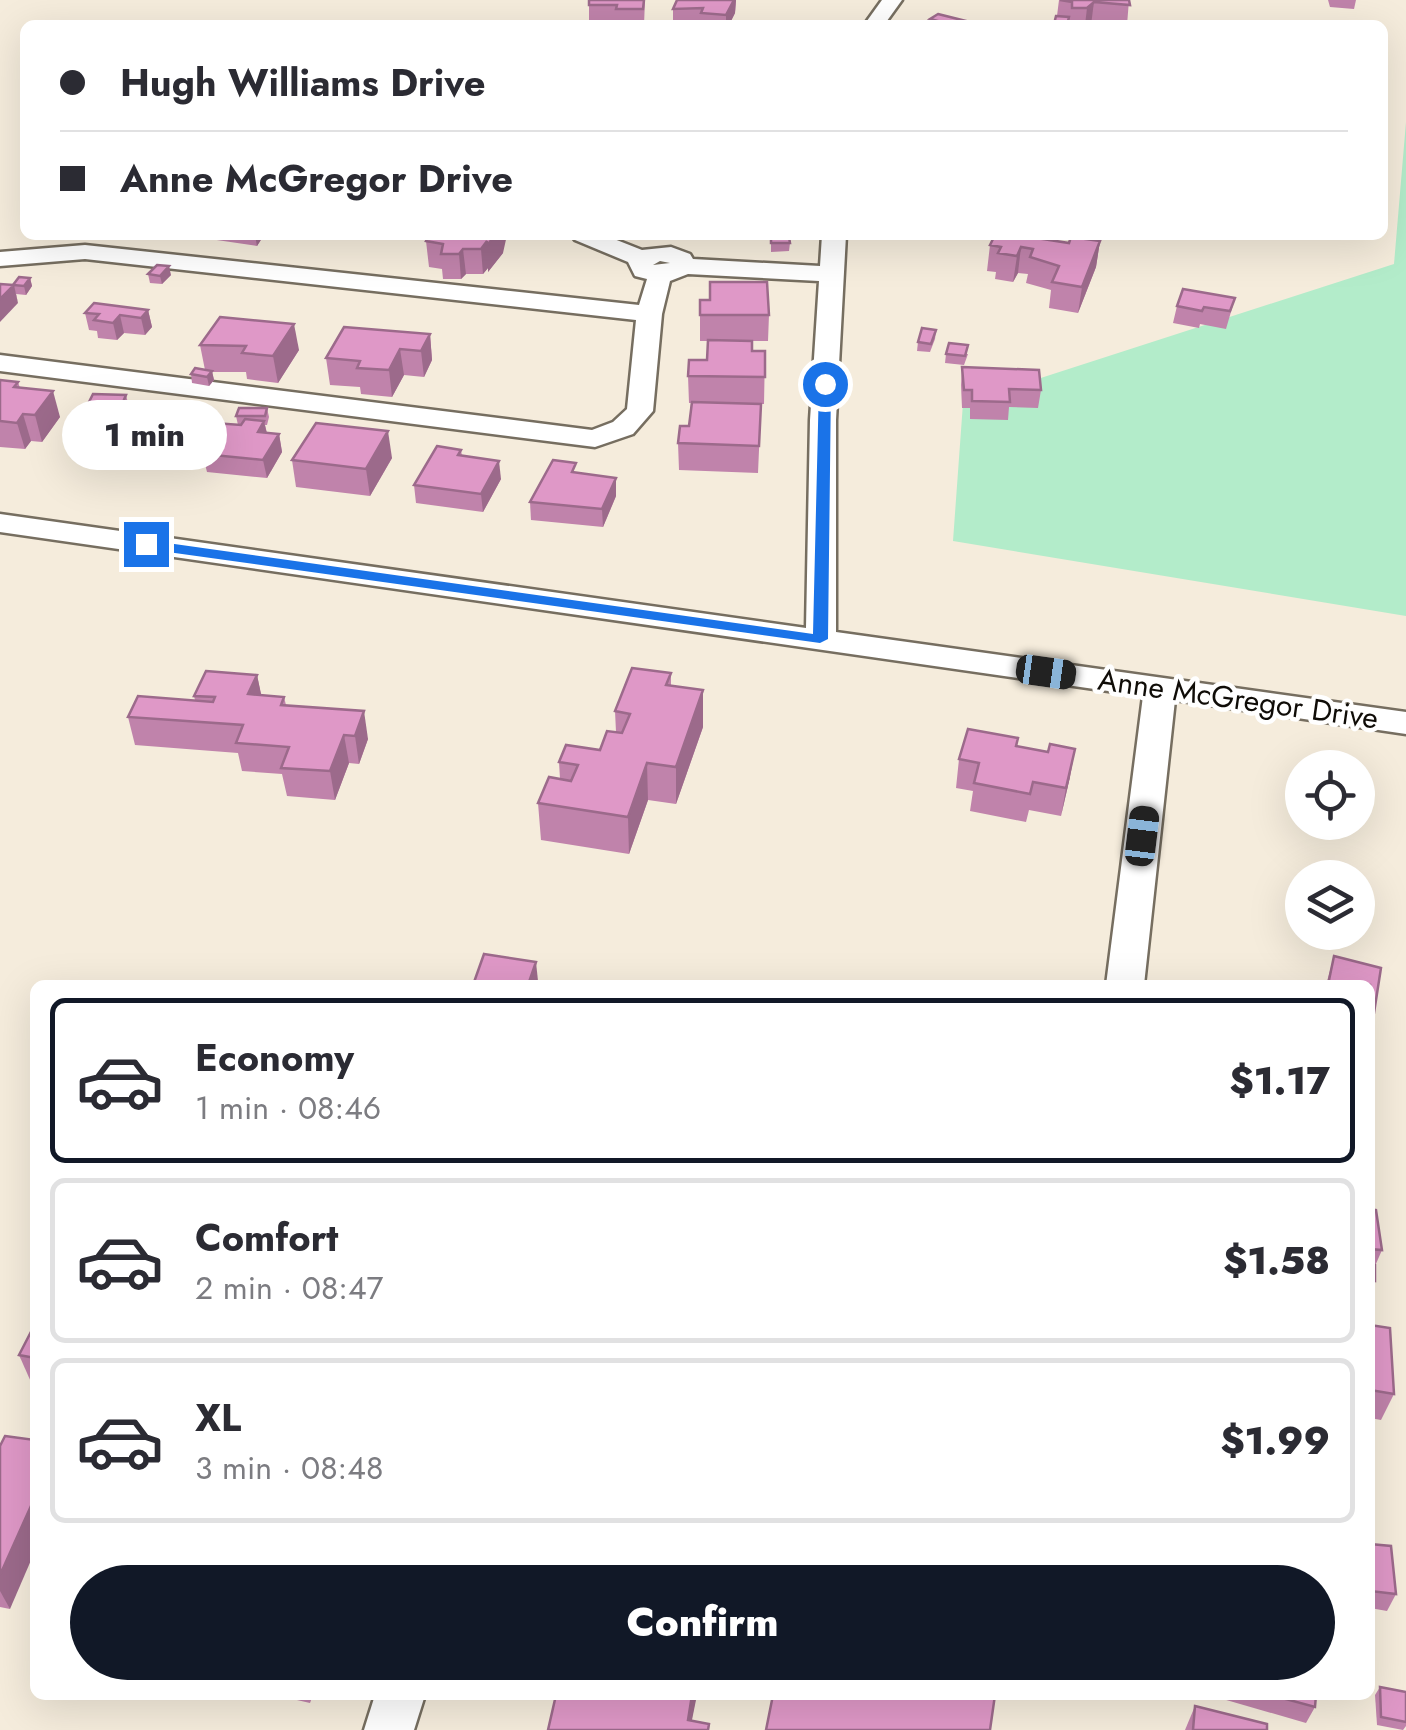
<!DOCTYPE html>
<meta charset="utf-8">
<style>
:root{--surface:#fff;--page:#f2f2f3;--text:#2b2b33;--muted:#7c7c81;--line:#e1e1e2;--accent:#111827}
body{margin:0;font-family:Jost,sans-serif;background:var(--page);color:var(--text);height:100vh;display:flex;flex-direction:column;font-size:38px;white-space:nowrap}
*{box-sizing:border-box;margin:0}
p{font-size:32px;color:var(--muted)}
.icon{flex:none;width:55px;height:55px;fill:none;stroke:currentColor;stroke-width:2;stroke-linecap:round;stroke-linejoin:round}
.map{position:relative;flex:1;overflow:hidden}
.details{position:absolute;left:30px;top:980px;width:1345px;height:720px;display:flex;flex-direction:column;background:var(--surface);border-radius:15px;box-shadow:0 10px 40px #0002}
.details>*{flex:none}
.hud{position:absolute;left:20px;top:20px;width:1368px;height:220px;border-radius:15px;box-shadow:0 10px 40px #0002;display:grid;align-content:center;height:220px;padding:0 40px;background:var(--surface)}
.controls{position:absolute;left:1285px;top:750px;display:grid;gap:20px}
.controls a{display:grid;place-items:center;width:90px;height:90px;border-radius:50%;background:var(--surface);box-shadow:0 10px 40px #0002;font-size:50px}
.end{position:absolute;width:45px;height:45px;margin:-22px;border:12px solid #1a73e8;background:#fff;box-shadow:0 0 0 5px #fff}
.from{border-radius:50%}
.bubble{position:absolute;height:70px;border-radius:35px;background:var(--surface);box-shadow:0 10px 40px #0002;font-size:32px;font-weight:800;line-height:70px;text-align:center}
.car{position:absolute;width:30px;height:60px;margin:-30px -15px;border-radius:12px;box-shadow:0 0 8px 2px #0007;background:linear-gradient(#222 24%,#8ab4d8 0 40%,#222 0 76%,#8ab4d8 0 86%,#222 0)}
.hud b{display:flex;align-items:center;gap:35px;height:95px;font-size:38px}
.hud b+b{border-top:2px solid var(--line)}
.hud i{width:25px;height:25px;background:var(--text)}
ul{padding:18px 0 0;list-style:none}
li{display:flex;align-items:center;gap:30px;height:165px;margin:0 20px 15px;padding:0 20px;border:5px solid var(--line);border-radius:15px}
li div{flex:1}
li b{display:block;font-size:38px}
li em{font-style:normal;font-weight:800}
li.on{border-color:var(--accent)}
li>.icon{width:90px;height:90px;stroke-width:1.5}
.primary-button{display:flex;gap:20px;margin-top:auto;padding:20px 40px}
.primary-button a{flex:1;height:115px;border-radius:60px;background:var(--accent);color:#fff;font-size:40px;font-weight:800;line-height:115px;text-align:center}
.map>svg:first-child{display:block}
.green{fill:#b3ecca}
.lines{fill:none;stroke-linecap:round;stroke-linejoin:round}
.street-casing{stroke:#766e60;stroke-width:5}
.street{fill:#fff;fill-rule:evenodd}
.wall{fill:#c083ab}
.shaded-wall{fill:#9c6a8b}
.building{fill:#df98c7;stroke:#9c6a8b;stroke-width:2.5}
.route{fill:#1a73e8}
.labels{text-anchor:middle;stroke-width:9;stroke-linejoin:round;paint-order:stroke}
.street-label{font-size:30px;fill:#0f0c07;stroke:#fff}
</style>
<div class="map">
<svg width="1406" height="1730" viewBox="0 0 1406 1730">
<rect width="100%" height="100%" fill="#f5ecdc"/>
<polygon class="green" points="1406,122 1406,616 953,541 963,403 1394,264"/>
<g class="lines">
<defs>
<g id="street">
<polygon points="882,0 902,0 884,25 864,25"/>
<path d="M571,235h33l38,15 29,-3 19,7 3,5 127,7 2,-31h24l-10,185v212l570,80v22l-231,-34 -31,285h-38l37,-289 -1143,-164v-18l806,114 4,-208 9,-139 -131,-7 -18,7 -8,33 -9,97 -20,23 -38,13 -595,-76v-16l592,75 21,-8 14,-13 9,-89 -551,-61 -85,7v-14l85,-7 554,60 8,-26 -12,-3 -7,-14 -53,-22zM660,261l10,2 -17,2z"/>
<polygon points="375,1695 425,1695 414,1730 364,1730"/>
</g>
</defs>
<use href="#street" class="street-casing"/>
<use href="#street" class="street"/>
</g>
<g class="wall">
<polygon points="589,0 645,0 644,25 617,25 617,20 589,20"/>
<polygon points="677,0 736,0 735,13 729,25 701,25 701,23 673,25 673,9"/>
<polygon points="1059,0 1129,0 1127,25 1054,25 1057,16"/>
<polygon points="1328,0 1356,0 1354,9 1330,7"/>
<polygon points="930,19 982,25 930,25"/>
<polygon points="202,235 264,235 257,246 203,238"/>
<polygon points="995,235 1033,235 1033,237 1069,243 1100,241 1096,267 1078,313 1049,308 1051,290 1026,283 1028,274 1018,273 1013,282 995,279 996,272 987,271 990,245"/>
<polygon points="771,237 790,243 789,251 771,252"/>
<polygon points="426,241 503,253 488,272 488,268 483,274 466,274 461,279 443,279 442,269 429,267"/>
<polygon points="148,274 171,275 162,284 150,283"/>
<polygon points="30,278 32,286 26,295 16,294 18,303 13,285"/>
<polygon points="1235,298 1226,329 1200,324 1199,328 1173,323 1177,306"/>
<polygon points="700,300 769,315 768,341 752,341 752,351 765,351 764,404 761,404 758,473 679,470 678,443 689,426 691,403 689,403 688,376 707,360 708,341 700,341"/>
<polygon points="148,310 152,327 145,335 124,333 117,340 98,338 97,331 89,330 85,313"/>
<polygon points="220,317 299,350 278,383 247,379 246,372 212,372 214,380 209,386 192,383 191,374 205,370 200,345"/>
<polygon points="936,330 935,339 930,352 917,351 918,342"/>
<polygon points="430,334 432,360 424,377 404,375 392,397 361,394 360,387 330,385 326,358"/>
<polygon points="946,354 968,354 964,365 945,363"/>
<polygon points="962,367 1041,390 1038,408 1009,407 1008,420 970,419 970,408 962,408 961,385"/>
<polygon points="0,380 18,382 20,388 60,417 42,442 31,441 25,449 0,447"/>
<polygon points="126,395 128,403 165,430 151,462 88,461 78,424"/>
<polygon points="267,408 269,417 267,425 265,425 267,433 279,434 282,452 267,478 207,472 204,460 193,458 189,440 238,425 236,416"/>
<polygon points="461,450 462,456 501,479 483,512 416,503 414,485"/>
<polygon points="392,458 370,496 296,487 292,460"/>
<polygon points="577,473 616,478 616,496 603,527 531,520 530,502"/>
<polygon points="671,673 671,686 703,727 676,804 648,800 629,854 541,840 538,803 560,779 559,762 600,750 616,732 615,711"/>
<polygon points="257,675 261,695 284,697 286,705 368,739 359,764 349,763 335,800 287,796 282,774 242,771 238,753 135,745 128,717 195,700 194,696"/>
<polygon points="1018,738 1017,746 1070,777 1061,816 1029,810 1026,822 970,811 973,791 956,788 959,759"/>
<polygon points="1334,956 1381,968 1374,1013 1370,1025 1370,985 1326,985"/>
<polygon points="1370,1209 1382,1250 1375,1266 1375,1281 1371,1290"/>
<polygon points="35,1324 35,1382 31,1382 19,1355"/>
<polygon points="1370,1325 1394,1394 1381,1420 1370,1418"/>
<polygon points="0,1446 10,1609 0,1607"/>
<polygon points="1370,1544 1396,1594 1387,1611 1370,1608"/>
<polygon points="1380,1687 1406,1692 1406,1726 1403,1730 1377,1725 1375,1695"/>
<polygon points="275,1695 313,1695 310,1703"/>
<polygon points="1209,1695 1316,1695 1315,1707 1306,1723"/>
<polygon points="1195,1706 1267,1730 1185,1730"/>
</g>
<g class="shaded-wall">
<polygon points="734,0 736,0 735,13 729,25 726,25 726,15"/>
<polygon points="1094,2 1091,25 1085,25 1087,8"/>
<polygon points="255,235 264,235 257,246"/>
<polygon points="495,235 507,235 503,253 488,272 488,268 483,274 481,249 487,241"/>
<polygon points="1100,241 1096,267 1078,313 1082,287"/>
<polygon points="1021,247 1018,273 1013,282 1017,256"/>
<polygon points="463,249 466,274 461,279 459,254"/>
<polygon points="169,266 171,275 162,284 160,276"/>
<polygon points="30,278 32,286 26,295 24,286"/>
<polygon points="14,285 18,303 0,322 0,299"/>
<polygon points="148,310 152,327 145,335 141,318"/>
<polygon points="120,315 124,333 117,340 113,323"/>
<polygon points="294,324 299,350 278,383 273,356"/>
<polygon points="430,334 432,360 424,377 421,351"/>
<polygon points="400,349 404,375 392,397 389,370"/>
<polygon points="212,371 214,380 209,386 207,377"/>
<polygon points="53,391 60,417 42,442 35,415"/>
<polygon points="159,403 165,430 151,462 144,436"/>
<polygon points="23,414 31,441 25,449 17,423"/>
<polygon points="264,421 268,439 258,432"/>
<polygon points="388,431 392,458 370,496 366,469"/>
<polygon points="279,434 282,452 267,478 263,460"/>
<polygon points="499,461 501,479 483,512 481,494"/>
<polygon points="616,478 616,496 603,527 602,509"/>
<polygon points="257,675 263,703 248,694"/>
<polygon points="703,690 703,727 676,804 676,767"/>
<polygon points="364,711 368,739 359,764 355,736"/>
<polygon points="344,735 349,763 335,800 330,771"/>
<polygon points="1075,749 1070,777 1061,816 1066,788"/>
<polygon points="647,763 648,800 629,854 628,817"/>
<polygon points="536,962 538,981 536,985 528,985"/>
<polygon points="35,1497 35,1551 10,1609 0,1591 0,1575"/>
<polygon points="692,1695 697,1695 690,1730 688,1720"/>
</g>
<g class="building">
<polygon points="589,0 644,0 643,9 616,9 617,5 589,5"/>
<polygon points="677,0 734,0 726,15 701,13 703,8 673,9"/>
<polygon points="1060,0 1129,0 1130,5 1094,2 1087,8 1072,8 1072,2"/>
<polygon points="938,14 982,25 953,25 930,19"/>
<polygon points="1056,16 1069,17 1067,25 1054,24"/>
<polygon points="429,235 495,235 486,247 487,241 481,249 463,249 459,254 441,254 443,244 426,241"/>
<polygon points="995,235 1031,235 1030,237 1069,243 1071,237 1100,241 1082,287 1052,282 1059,266 1030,257 1033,249 1021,247 1017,256 998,253 1001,247 990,245"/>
<polygon points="771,237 789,237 790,243 771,243"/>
<polygon points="157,265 169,266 160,276 148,274"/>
<polygon points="19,277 30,278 24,286 13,285"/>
<polygon points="710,282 767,282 769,315 700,315 700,300 710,300"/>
<polygon points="0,284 14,285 0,299"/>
<polygon points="1183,289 1235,298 1230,311 1204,307 1202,311 1177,306"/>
<polygon points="94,303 148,310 141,318 120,315 113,323 94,320 99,314 85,313"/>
<polygon points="220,317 294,324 273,356 242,353 246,346 200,345"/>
<polygon points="344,327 430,334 421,351 400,349 389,370 357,368 360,361 326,358"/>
<polygon points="922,328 936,330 931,344 918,342"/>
<polygon points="708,340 752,341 752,351 765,351 765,377 688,376 689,360 707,360"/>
<polygon points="949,343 968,345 965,356 946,354"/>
<polygon points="962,367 1039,370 1041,390 1009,389 1010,402 972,401 972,390 964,390"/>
<polygon points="195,368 212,371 207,377 191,374"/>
<polygon points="0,380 18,382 14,387 53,391 35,415 23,414 17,423 0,421"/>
<polygon points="93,394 126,395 123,402 159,403 144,436 81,434 85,424 78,424"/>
<polygon points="692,402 761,404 759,446 678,443 680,426 689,426"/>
<polygon points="239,408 267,408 265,416 236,416"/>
<polygon points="245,419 264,421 258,432 279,434 263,460 203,454 210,442 189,440 201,422 241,425"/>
<polygon points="316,423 388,431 366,469 292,460"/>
<polygon points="437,446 461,450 458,455 499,461 481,494 414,485"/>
<polygon points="553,460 576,463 572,472 616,478 602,509 530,502"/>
<polygon points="632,668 671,673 666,685 703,690 676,767 647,763 628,817 538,803 549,777 571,781 578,765 559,762 566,745 600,750 607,731 622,733 630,714 615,711"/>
<polygon points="206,671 257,675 248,694 284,697 281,705 364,711 355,736 344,735 330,771 281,768 289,747 236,743 243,725 128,717 138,696 213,702 215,697 194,696"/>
<polygon points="968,729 1018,738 1016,746 1048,752 1050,744 1075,749 1066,788 1033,782 1030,794 974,783 979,763 959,759"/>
<polygon points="484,954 536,962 528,985 473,985"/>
<polygon points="1334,956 1381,968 1374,1013 1370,1012 1370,985 1328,985"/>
<polygon points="1370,1209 1376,1210 1382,1250 1370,1249"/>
<polygon points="1370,1264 1375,1265 1375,1281 1370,1280"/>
<polygon points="35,1324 35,1358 19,1355"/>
<polygon points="1370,1325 1390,1328 1394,1394 1370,1390"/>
<polygon points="5,1436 35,1440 35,1497 0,1575 0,1446"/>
<polygon points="1370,1544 1391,1546 1396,1594 1370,1591"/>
<polygon points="1380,1687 1406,1692 1406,1722 1381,1717"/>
<polygon points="556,1695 692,1695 688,1720 709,1724 708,1730 548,1730"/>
<polygon points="773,1695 995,1695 990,1730 766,1730"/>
<polygon points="1271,1695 1316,1695 1315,1707"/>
<polygon points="1195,1706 1267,1724 1267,1730 1193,1730"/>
</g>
<polygon class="route" points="825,380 831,384 828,639 820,643 146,549 139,544 146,540 813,634 819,384"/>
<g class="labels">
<g class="street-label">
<text transform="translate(1238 699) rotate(8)" y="10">Anne McGregor Drive</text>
</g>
</g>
</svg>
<div class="controls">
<a><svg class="icon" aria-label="locate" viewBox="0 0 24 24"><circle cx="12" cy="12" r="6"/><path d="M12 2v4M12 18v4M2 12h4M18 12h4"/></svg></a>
<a><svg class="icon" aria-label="layers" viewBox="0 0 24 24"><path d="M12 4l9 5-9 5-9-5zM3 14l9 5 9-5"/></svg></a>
</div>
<i class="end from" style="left:825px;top:384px"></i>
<i class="end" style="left:146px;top:544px"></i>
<div class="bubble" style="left:62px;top:400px;width:165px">1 min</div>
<i class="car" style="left:1046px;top:672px;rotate:98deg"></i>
<i class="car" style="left:1142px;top:836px;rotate:7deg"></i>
<div class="hud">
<b><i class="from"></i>Hugh Williams Drive</b>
<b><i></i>Anne McGregor Drive</b>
</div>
<section class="details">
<ul>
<li class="on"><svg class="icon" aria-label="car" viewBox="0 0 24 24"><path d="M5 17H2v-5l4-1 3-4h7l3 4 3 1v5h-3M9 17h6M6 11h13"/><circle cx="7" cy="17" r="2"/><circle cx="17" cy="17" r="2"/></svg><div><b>Economy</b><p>1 min · 08:46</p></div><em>$1.17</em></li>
<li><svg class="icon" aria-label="car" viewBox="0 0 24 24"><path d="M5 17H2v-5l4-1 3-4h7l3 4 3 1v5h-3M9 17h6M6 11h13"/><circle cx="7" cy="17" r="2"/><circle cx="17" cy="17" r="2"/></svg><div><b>Comfort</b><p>2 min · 08:47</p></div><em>$1.58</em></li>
<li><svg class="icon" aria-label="car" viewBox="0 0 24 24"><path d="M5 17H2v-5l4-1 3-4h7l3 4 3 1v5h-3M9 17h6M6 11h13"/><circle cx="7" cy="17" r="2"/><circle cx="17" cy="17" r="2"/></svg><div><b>XL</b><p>3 min · 08:48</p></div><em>$1.99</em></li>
</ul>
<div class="primary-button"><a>Confirm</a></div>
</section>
</div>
